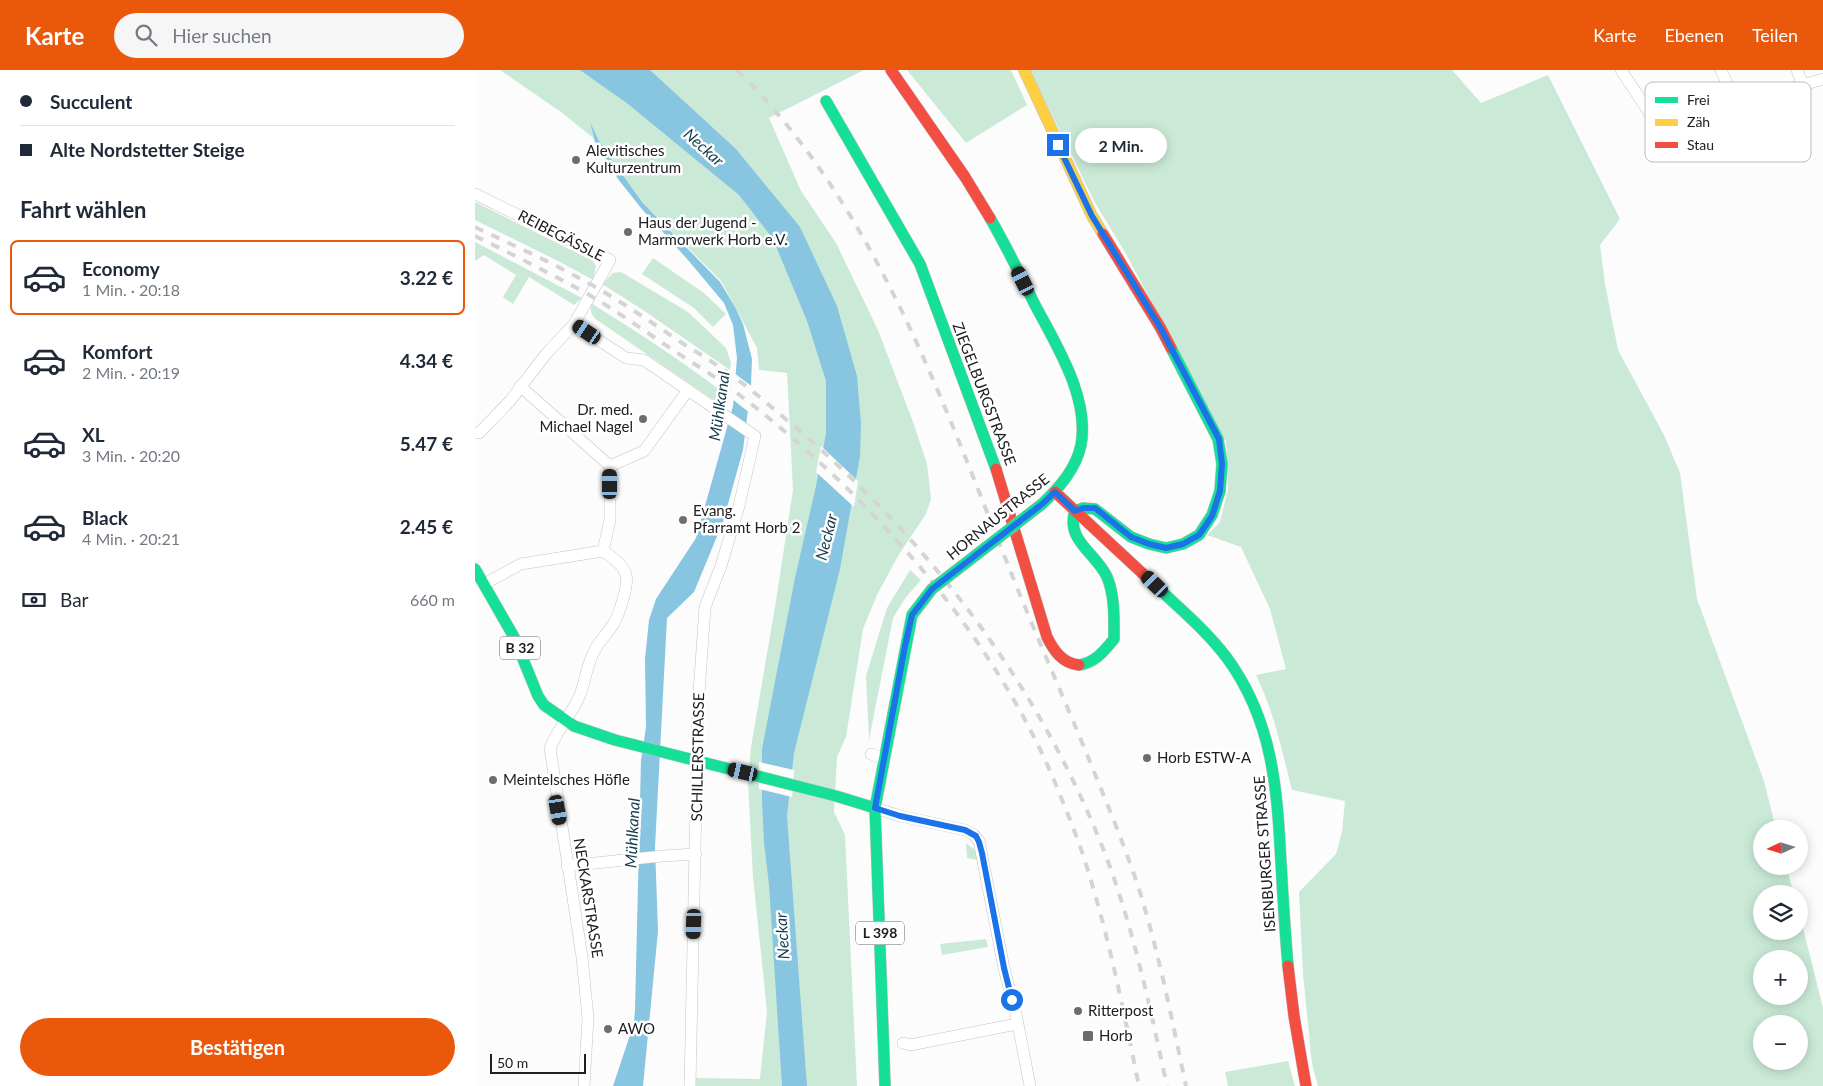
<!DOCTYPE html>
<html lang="de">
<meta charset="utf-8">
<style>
:root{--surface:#fff;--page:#f6f6f7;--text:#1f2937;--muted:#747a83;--line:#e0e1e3;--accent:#ea580c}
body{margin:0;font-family:Lato,sans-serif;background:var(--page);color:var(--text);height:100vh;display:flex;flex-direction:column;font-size:19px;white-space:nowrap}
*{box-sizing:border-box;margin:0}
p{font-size:16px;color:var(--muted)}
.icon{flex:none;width:28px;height:28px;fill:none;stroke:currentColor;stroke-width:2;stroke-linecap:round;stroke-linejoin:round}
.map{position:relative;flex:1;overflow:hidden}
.sheet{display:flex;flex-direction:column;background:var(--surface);width:475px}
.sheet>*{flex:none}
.guide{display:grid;align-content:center;height:110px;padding:0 20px;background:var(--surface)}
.needle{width:32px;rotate:266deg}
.tools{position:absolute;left:1278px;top:750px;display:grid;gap:10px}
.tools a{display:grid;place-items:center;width:55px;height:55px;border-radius:50%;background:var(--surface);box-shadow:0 2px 12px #0003;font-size:25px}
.scale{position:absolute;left:15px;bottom:12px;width:96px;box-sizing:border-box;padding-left:5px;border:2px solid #202024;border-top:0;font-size:14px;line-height:18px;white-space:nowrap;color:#202024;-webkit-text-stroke:4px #fff;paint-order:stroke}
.end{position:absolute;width:22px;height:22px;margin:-11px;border:6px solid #1a73e8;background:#fff;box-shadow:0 0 0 2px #fff}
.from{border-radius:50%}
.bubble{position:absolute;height:35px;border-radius:18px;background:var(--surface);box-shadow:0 2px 12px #0003;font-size:16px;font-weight:700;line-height:35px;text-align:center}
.car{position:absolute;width:15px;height:30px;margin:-15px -8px;border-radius:6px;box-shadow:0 0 4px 1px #0007;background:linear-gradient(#222 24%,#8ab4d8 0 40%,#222 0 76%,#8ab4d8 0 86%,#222 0)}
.guide b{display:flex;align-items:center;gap:18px;height:48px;font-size:19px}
.guide b+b{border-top:1px solid var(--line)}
.guide i{width:12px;height:12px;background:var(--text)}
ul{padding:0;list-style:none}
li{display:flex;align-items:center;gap:15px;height:75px;margin:0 10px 8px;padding:0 10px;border:2px solid transparent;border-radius:8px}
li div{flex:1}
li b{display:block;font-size:19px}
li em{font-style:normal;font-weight:700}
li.current{border-color:var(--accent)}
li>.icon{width:45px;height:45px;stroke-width:1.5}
h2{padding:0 20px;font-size:22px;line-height:60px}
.pay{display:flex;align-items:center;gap:12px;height:55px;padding:0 20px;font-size:19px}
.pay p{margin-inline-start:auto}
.primary-button{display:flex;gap:10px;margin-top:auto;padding:10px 20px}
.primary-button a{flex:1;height:58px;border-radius:30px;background:var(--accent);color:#fff;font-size:20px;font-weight:700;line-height:58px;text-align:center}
header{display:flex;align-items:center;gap:30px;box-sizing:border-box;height:70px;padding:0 25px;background:var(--accent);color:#fff}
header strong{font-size:24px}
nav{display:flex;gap:28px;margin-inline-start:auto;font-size:18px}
.search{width:350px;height:45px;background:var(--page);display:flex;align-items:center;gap:12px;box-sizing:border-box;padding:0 18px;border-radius:28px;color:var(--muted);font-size:19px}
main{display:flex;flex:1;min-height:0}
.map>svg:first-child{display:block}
.green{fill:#caead7;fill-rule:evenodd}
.water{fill:#88c5e1}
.pier{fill:#fcfcfc}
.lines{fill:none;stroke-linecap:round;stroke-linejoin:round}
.street-casing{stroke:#c4c4c7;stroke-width:12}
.fast-casing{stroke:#c4c4c7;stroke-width:12}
.slow-casing{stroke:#c4c4c7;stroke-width:12}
.jam-casing{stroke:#c4c4c7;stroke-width:12}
.street{stroke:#fff;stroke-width:11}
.fast{stroke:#16e098;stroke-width:11}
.slow{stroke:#ffcf43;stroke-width:11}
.jam{stroke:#f24e42;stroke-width:11}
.rail{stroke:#d4d4d4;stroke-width:4;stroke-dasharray:9 9;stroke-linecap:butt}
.fast-bridge-casing{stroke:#bfb4b3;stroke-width:12;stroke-linecap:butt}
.fast-bridge{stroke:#16e098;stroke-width:11}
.route{stroke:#1a73e8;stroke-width:6}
.poi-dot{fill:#6d6d70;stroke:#fff;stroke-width:2}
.labels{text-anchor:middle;stroke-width:5;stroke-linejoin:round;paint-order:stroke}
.shield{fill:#fff;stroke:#636366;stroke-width:1}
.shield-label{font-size:14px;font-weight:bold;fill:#202024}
.poi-label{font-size:15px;fill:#202024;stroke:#fff;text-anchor:start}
.street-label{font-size:15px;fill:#202024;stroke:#fff}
.water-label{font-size:16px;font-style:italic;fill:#153c4d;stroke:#fff}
.key{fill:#fff;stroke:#bcbcbd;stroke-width:1}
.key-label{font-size:14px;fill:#202024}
</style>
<header>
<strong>Karte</strong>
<div class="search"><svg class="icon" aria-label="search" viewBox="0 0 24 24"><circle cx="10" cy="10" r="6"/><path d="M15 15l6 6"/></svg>Hier suchen</div>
<nav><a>Karte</a><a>Ebenen</a><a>Teilen</a></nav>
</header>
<main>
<section class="sheet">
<div class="guide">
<b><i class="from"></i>Succulent</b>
<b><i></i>Alte Nordstetter Steige</b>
</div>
<h2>Fahrt wählen</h2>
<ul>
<li class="current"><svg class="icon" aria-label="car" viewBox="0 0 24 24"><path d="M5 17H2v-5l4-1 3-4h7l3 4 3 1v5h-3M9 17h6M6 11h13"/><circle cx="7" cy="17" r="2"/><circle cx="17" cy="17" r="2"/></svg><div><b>Economy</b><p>1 Min. · 20:18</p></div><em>3.22 €</em></li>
<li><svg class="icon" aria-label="car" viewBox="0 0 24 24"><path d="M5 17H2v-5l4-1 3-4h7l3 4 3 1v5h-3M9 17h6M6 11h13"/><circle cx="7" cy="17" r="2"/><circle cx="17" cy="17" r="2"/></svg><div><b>Komfort</b><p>2 Min. · 20:19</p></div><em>4.34 €</em></li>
<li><svg class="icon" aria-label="car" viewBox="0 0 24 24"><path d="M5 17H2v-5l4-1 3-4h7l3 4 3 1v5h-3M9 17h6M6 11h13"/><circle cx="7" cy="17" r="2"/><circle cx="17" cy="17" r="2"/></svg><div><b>XL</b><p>3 Min. · 20:20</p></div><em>5.47 €</em></li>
<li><svg class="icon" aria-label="car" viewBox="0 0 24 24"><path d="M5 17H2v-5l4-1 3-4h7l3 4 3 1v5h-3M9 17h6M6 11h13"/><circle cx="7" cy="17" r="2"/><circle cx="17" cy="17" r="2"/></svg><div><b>Black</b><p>4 Min. · 20:21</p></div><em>2.45 €</em></li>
</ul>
<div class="pay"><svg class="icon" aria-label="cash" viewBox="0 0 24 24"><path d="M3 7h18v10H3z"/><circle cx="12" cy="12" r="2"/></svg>Bar<p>660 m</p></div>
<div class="primary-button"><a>Bestätigen</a></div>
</section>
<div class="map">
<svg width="1348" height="1016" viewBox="0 0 1348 1016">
<rect width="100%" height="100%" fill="#fcfcfc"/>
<g class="green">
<polygon points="25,0 389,0 294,48 326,121 361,173 403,260 438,352 452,394 456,429 451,444 423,486 402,525 388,559 371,667 362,687 359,742 370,765 382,1016 221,1016 221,1008 285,1009 292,941 278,807 273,713 276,677 300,537 318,420 312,303 284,300 282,278 246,211 167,132 128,76 86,42"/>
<polygon points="432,0 536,0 552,35 491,73"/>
<path d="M555,0h422l29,33 67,-28 72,144 -20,26 5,39 13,66 46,85 16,38 17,126 67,182 12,48h-15v37h25l8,28h-33v37h38v-19l24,96v78h-505l-6,-22 -9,-90 -4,-82 37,-38 6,-22 3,-31 -53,-11c-10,-39 -18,-78 -36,-115l30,-6 -16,-60 -29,-62 -34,-12 13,-13 8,-33 -2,-47 -100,-188 -32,-53zM1286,889h38v37h-38zM1286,954h38v37h-38z"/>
<polygon points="0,132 118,191 121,196 118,210 87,193 0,150"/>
<polygon points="0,172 107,228 99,235 54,207 38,234 28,227 41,205 9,185 0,191"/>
<polygon points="178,188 229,223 251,244 238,257 219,238 167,204"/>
<polygon points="146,202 213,242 251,278 256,293 255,300 168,240 127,214 138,203"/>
<path d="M116,233c46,29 91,58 134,91l-1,9 -3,2 -124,-85c-6,-5 -7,-9 -6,-17z"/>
<polygon points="435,500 446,510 431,527 418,548 394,670 391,606 412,538"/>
<polygon points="491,773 500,780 503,790 492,788"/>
<polygon points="511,869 513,877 467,885 465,874"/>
<polygon points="813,991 820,1016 753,1016 750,1002"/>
</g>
<g class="water">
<polygon points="105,0 175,0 261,79 325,157 362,236 382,306 386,353 385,386 365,499 319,683 312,746 332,1016 307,1016 294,815 289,772 287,730 287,679 320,508 341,416 351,364 351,311 332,251 298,169 264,125 153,34"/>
<polygon points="115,52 124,71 167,132 245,212 260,237 268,254 277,289 276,316 268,380 248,452 219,522 192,548 180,777 183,861 168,1016 138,1016 156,962 158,962 160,940 166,690 171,657 170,589 174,550 181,529 221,468 258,336 262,288 258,255 249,233 213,190 166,138 143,109 120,72"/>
</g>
<g class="pier">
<polygon points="259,303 279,318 275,343 257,329"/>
<polygon points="346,376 383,411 379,437 341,402"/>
<polygon points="284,692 319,700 317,727 284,719"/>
</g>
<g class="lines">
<defs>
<g id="street">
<polyline points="1146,0 1183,56 1250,39 1268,29"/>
<path d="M1246,0c7,16 11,29 31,30l71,-21"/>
<polyline points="1322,0 1328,15"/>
<polyline points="0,124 135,190 99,254 71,284 35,331 4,363 0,363"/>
<polyline points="99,254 151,288 169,290 280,366 264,436 246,496 230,537 223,637 215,1016"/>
<polyline points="45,316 135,396 135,450 128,481"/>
<polyline points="135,396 169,381 213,320"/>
<path d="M9,514l37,-20 82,-13c8,5 21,15 23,24 3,10 -7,39 -12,48 -5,9 -13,16 -18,25 -9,14 -10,31 -16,47 -9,20 -22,34 -30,53l32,209 6,61 -4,68"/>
<polyline points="396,684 409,689"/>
<polyline points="400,738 425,746 490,760 498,764 504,771 529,898 541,944 555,1016"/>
<polyline points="92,796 187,786 221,784"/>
<polyline points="428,973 435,975 542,954"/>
</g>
<g id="fast">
<polyline points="351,31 445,194 521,399"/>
<path d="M515,148c16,28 30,56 44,85 21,40 56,94 47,142 -5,24 -22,43 -39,59"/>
<polyline points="600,441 608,438 620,439 656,467 674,474 691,478 708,474 724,465 737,445 745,421 747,394 743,369 696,278"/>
<path d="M600,441c-10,29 22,43 32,66 8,19 7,42 7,62 -10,12 -19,24 -35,26"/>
<polyline points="0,499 39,567 63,626 69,635 99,656 140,670 361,726 400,738"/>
<path d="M680,515c25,24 51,45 72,73 46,63 50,130 54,205 2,35 4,69 7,103"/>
<polyline points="410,1016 400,738 437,545"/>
</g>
<polyline id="slow" points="549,0 617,146 628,164"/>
<g id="jam">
<polyline points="416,0 490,107 515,148"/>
<polyline points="628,164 685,257 696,278"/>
<path d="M521,399l51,168c7,14 15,26 32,28"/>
<polyline points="580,422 680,515"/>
<polyline points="813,896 819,946 831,1016"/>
</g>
</defs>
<use href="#street" class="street-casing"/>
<use href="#fast" class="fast-casing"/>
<use href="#slow" class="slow-casing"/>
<use href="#jam" class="jam-casing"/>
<use href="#street" class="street"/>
<use href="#fast" class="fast"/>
<use href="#slow" class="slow"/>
<use href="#jam" class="jam"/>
<g class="rail">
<path d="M262,0c139,137 204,328 275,505 28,70 59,139 87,209 14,34 28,69 40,105 20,64 33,131 47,197"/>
<path d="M0,157c35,17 70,32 104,51 36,19 69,42 103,65 13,8 26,16 39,25 24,16 46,35 68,54 134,112 245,256 311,419 32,79 49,162 67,245"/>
<path d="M0,166c37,18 74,37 111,57 31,18 60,39 90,59 21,14 42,26 61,41 130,99 253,237 317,387 12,30 25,60 34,91 22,70 36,143 51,215"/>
</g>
<defs>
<polyline id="fast-bridge" points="437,545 457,519 567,434"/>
</defs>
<use href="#fast-bridge" class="fast-bridge-casing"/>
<use href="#fast-bridge" class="fast-bridge"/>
</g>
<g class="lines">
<polyline class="route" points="537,930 529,898 507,783 504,772 501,766 490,760 425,746 400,738 430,576 437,545 457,519 567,434 580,422 600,441 608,438 620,438 656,467 674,474 691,478 708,474 724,465 737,446 745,421 747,394 744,369 685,257 617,146 583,75"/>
</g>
<g class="poi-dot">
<circle cx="101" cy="90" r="5"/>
<circle cx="153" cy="162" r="5"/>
<circle cx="168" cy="349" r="5"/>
<circle cx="208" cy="450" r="5"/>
<circle cx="672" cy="688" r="5"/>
<circle cx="18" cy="710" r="5"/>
<circle cx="603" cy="941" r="5"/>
<circle cx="133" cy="959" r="5"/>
<rect x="607" y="960" width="12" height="12" rx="2.5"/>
</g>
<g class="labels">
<g class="shield">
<rect x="25" y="566.5" width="40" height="23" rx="4"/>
<rect x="381" y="851.5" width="48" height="23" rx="4"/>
</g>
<g class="shield-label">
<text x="45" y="583">B 32</text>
<text x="405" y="868">L 398</text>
</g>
<g class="poi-label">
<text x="111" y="86">Alevitisches<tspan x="111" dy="17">Kulturzentrum</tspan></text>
<text x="163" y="158">Haus der Jugend -<tspan x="163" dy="17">Marmorwerk Horb e.V.</tspan></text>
<text x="158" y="345" text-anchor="end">Dr. med.<tspan x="158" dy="17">Michael Nagel</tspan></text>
<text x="218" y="446">Evang.<tspan x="218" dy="17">Pfarramt Horb 2</tspan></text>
<text x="682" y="693">Horb ESTW-A</text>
<text x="28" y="715">Meintelsches Höfle</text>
<text x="613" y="946">Ritterpost</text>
<text x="143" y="964">AWO</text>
<text x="624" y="971">Horb</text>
</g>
<g class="street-label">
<text transform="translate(86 166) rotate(27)" y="5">REIBEGÄSSLE</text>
<text transform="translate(509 324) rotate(69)" y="5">ZIEGELBURGSTRASSE</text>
<text transform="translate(523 447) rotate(-39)" y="5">HORNAUSTRASSE</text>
<text transform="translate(223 687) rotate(-89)" y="5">SCHILLERSTRASSE</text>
<text transform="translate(790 784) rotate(-94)" y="5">ISENBURGER STRASSE</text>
<text transform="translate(113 828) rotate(81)" y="5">NECKARSTRASSE</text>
</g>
<g class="water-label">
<text transform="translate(229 77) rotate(42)" y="6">Neckar</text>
<text transform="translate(244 336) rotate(-82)" y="6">Mühlkanal</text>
<text transform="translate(351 467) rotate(-76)" y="6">Neckar</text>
<text transform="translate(157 763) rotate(-87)" y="6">Mühlkanal</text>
<text transform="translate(307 866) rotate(-94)" y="6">Neckar</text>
</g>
</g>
<rect x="1170" y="12" width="166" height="80" rx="8" class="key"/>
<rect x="1180" y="27" width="23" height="6" fill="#16e098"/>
<rect x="1180" y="49" width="23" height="7" fill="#ffcf43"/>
<rect x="1180" y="72" width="23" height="6" fill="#f24e42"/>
<g class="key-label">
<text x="1212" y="35">Frei</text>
<text x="1212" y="57">Zäh</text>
<text x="1212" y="80">Stau</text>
</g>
</svg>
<div class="tools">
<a><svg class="needle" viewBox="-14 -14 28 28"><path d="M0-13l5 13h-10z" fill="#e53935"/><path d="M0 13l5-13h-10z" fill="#747a83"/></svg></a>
<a><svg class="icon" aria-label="layers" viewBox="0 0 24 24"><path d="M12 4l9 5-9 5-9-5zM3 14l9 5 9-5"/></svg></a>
<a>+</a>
<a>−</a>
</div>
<div class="scale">50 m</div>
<i class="end from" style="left:537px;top:930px"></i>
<i class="end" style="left:583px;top:75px"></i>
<div class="bubble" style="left:600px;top:58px;width:92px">2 Min.</div>
<i class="car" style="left:548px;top:211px;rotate:333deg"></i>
<i class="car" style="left:112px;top:262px;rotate:304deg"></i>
<i class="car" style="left:135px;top:414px;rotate:0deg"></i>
<i class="car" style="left:680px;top:514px;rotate:314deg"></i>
<i class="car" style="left:268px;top:702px;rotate:283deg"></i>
<i class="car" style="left:83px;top:740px;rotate:170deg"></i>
<i class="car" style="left:219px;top:854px;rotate:182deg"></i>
</div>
</main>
